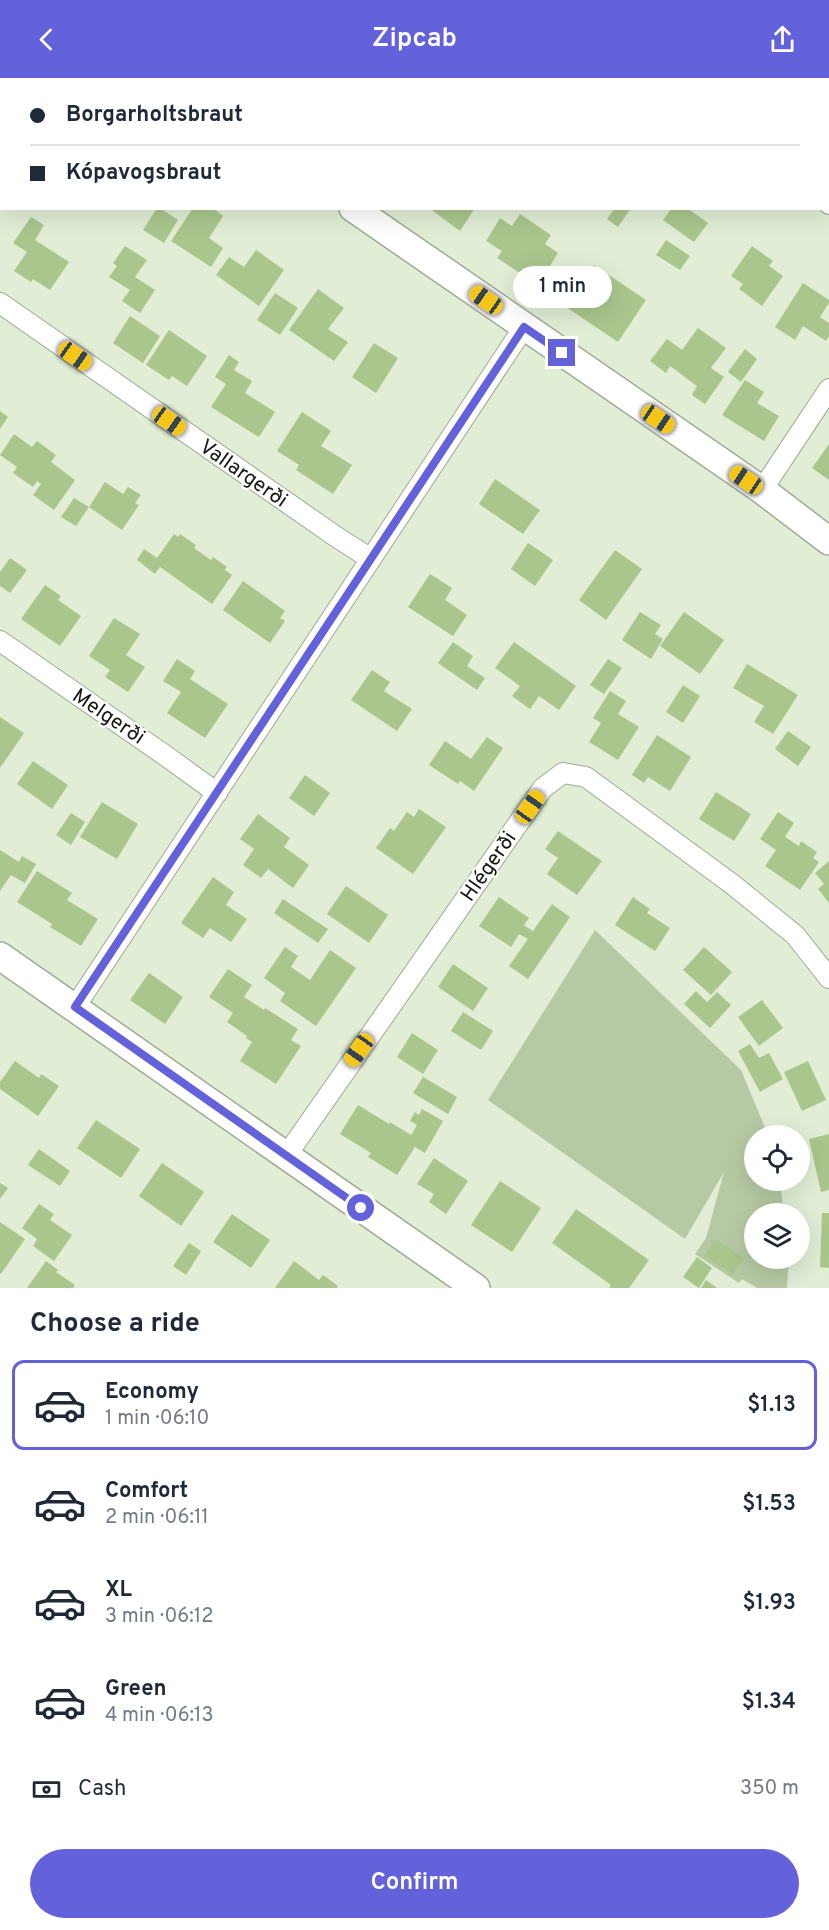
<!DOCTYPE html>
<meta charset="utf-8">
<style>
:root{--surface:#fff;--page:#f2f2f3;--text:#1f2937;--muted:#747a83;--line:#e0e1e3;--accent:#6362db}
body{margin:0;font-family:Overpass,sans-serif;background:var(--page);color:var(--text);height:100vh;display:flex;flex-direction:column;font-size:22px;white-space:nowrap}
*{box-sizing:border-box;margin:0}
p{font-size:20px;color:var(--muted)}
.icon{flex:none;width:33px;height:33px;fill:none;stroke:currentColor;stroke-width:2;stroke-linecap:round;stroke-linejoin:round}
.map{position:relative;height:1210px;overflow:hidden}
.sheet{display:flex;flex-direction:column;background:var(--surface);flex:1}
.sheet>*{flex:none}
.guide{position:absolute;left:0px;top:0px;width:830px;height:132px;box-shadow:0 6px 24px #0002;display:grid;align-content:center;height:132px;padding:0 30px;background:var(--surface)}
.tools{position:absolute;left:744px;top:1047px;display:grid;gap:12px}
.tools a{display:grid;place-items:center;width:66px;height:66px;border-radius:50%;background:var(--surface);box-shadow:0 6px 24px #0002;font-size:30px}
.end{position:absolute;width:27px;height:27px;margin:-14px;border:8px solid #6362db;background:#fff;box-shadow:0 0 0 3px #fff}
.from{border-radius:50%}
.bubble{position:absolute;height:42px;border-radius:21px;background:var(--surface);box-shadow:0 6px 24px #0002;font-size:20px;font-weight:600;line-height:42px;text-align:center}
.car{position:absolute;width:18px;height:36px;margin:-18px -9px;border-radius:8px;box-shadow:0 0 4px 2px #0007;background:linear-gradient(#f5c518 24%,#345 0 40%,#f5c518 0 76%,#345 0 86%,#f5c518 0)}
.guide b{display:flex;align-items:center;gap:21px;height:57px;font-size:22px}
.guide b+b{border-top:2px solid var(--line)}
.guide i{width:15px;height:15px;background:var(--text)}
ul{padding:0;list-style:none}
li{display:flex;align-items:center;gap:18px;height:90px;margin:0 12px 9px;padding:0 18px;border:3px solid transparent;border-radius:12px}
li div{flex:1}
li b{display:block;font-size:22px}
li em{font-style:normal;font-weight:600}
li.active{border-color:var(--accent)}
li>.icon{width:54px;height:54px;stroke-width:1.5}
h2{padding:0 30px;font-size:27px;line-height:72px}
.pay{display:flex;align-items:center;gap:15px;height:66px;padding:0 30px;font-size:22px}
.pay p{margin-inline-start:auto}
.button{display:flex;gap:12px;margin-top:auto;padding:12px 30px}
.button a{flex:1;height:69px;border-radius:36px;background:var(--accent);color:#fff;font-size:24px;font-weight:600;line-height:69px;text-align:center}
header{display:flex;justify-content:space-between;align-items:center;height:78px;padding:0 30px;background:var(--accent);color:#fff;font-size:27px;font-weight:600}
.map>svg:first-child{display:block}
.green{fill:#b7c9a4}
.building{fill:#aac68d}
.lines{fill:none;stroke-linecap:round;stroke-linejoin:round}
.street-casing{stroke:#9eaa92;stroke-width:22}
.secondary-casing{stroke:#9eaa92;stroke-width:30}
.street{stroke:#fff;stroke-width:20}
.secondary{stroke:#fff;stroke-width:27}
.route{stroke:#6362db;stroke-width:8}
.labels{text-anchor:middle;stroke-width:4.5;stroke-linejoin:round;paint-order:stroke}
.street-label{font-size:21px;fill:#151910;stroke:#fff}
</style>
<header><svg class="icon" aria-label="back" viewBox="0 0 24 24"><path d="M15 5l-7 7 7 7"/></svg>Zipcab<svg class="icon" aria-label="share" viewBox="0 0 24 24"><path d="M12 15V3M7 8l5-5 5 5M5 13v7h14v-7"/></svg></header>
<div class="map">
<svg width="829" height="1210" viewBox="0 0 829 1210">
<rect width="100%" height="100%" fill="#e1eed5"/>
<polygon class="green" points="595,852 741,992 768,1057 754,1058 754,1102 780,1103 784,1135 754,1136 754,1180 789,1181 787,1210 757,1210 742,1201 739,1205 695,1176 706,1160 724,1094 685,1161 488,1022"/>
<g class="building">
<polygon points="157,130 160,130 178,142 164,165 143,152"/>
<polygon points="193,130 213,130 223,138 209,160 223,170 211,189 171,163"/>
<polygon points="429,130 475,130 460,153"/>
<polygon points="615,130 631,130 618,149 607,141"/>
<polygon points="672,130 687,130 708,145 694,164 663,142"/>
<polygon points="520,136 551,157 545,166 558,175 543,199 534,193 529,201 497,180 502,173 486,163 500,140 512,148"/>
<polygon points="31,139 44,147 35,162 69,184 50,212 33,201 31,204 14,193 27,174 13,165"/>
<polygon points="666,162 690,178 680,192 656,177"/>
<polygon points="125,168 147,182 135,199 155,212 140,235 122,223 130,212 109,199 117,188 113,185"/>
<polygon points="752,168 773,183 769,188 783,198 762,228 739,211 743,206 731,198"/>
<polygon points="256,172 284,192 259,228 216,197 229,179 244,189"/>
<polygon points="594,187 646,222 618,264 566,229"/>
<polygon points="803,205 829,222 829,225 820,239 829,245 829,258 826,263 803,248 795,262 775,249"/>
<polygon points="318,211 344,230 328,251 348,264 334,283 289,252"/>
<polygon points="275,215 298,230 280,257 257,242"/>
<polygon points="130,238 160,258 143,285 113,265"/>
<polygon points="698,250 726,270 711,290 724,299 705,326 692,317 697,308 670,288 666,295 650,283 667,261 682,272"/>
<polygon points="169,252 207,278 187,308 172,298 169,302 146,287"/>
<polygon points="374,265 398,280 376,315 352,299"/>
<polygon points="745,271 757,281 741,304 728,294"/>
<polygon points="229,277 239,284 234,292 252,303 245,315 275,334 259,359 211,329 226,306 215,299"/>
<polygon points="745,302 764,314 757,325 779,338 764,363 722,337"/>
<polygon points="0,333 8,339 0,351"/>
<polygon points="302,334 331,353 321,368 352,387 333,416 296,392 299,387 277,373"/>
<polygon points="14,356 32,369 37,363 56,377 51,384 75,402 54,432 33,417 41,406 37,403 33,409 13,395 17,389 0,377"/>
<polygon points="829,366 829,402 812,390"/>
<polygon points="495,401 540,432 523,456 479,426"/>
<polygon points="105,404 123,416 128,409 141,417 135,425 139,427 122,452 89,429"/>
<polygon points="74,420 89,429 76,448 61,439"/>
<polygon points="174,456 178,459 180,456 196,467 194,470 211,482 213,479 227,489 225,492 232,497 212,526 160,489 155,496 137,482 144,471 157,480"/>
<polygon points="528,465 553,482 535,508 511,491"/>
<polygon points="615,472 642,491 606,542 579,522"/>
<polygon points="10,480 27,492 10,515 0,508 0,494"/>
<polygon points="430,496 452,510 445,522 467,537 453,558 408,529"/>
<polygon points="243,503 285,533 280,540 285,543 270,565 223,532"/>
<polygon points="45,507 61,518 58,522 81,538 60,568 21,541"/>
<polygon points="640,534 661,547 655,556 663,561 651,581 622,562"/>
<polygon points="684,534 724,562 700,596 660,568"/>
<polygon points="114,540 140,556 126,577 145,589 128,614 105,599 110,592 89,578"/>
<polygon points="453,564 473,578 467,588 485,600 477,612 438,585"/>
<polygon points="514,564 576,608 559,632 539,618 530,631 512,618 520,608 495,590"/>
<polygon points="177,581 195,593 190,601 228,626 205,660 167,635 181,614 163,603"/>
<polygon points="608,581 622,590 604,616 590,607"/>
<polygon points="747,586 798,617 773,656 754,644 764,628 733,610"/>
<polygon points="372,592 390,604 384,613 412,631 397,653 351,622"/>
<polygon points="683,607 700,618 683,645 666,634"/>
<polygon points="610,613 626,623 618,636 639,649 618,682 589,664 601,645 593,640"/>
<polygon points="0,639 24,655 0,690"/>
<polygon points="788,653 811,669 798,688 775,671"/>
<polygon points="657,657 691,679 670,713 648,699 644,705 632,697"/>
<polygon points="487,659 503,670 474,713 460,703 458,706 429,687 445,663 471,681"/>
<polygon points="33,683 68,707 52,731 17,706"/>
<polygon points="305,697 330,715 314,738 289,720"/>
<polygon points="716,714 751,736 734,763 699,741"/>
<polygon points="102,724 138,746 117,781 80,759"/>
<polygon points="419,731 446,749 413,796 376,770 390,750 394,753 407,734 414,739"/>
<polygon points="778,734 794,745 785,759 799,768 801,763 817,774 813,780 819,784 800,812 765,788 776,772 760,761"/>
<polygon points="71,735 85,744 71,767 56,757"/>
<polygon points="258,736 290,760 284,769 309,787 293,810 268,791 261,800 243,787 254,771 240,761"/>
<polygon points="558,753 602,783 577,817 547,796 558,780 545,771"/>
<polygon points="0,772 19,784 22,778 36,786 25,805 11,797 0,813"/>
<polygon points="829,783 829,825 818,811 824,806 815,795"/>
<polygon points="37,793 72,815 67,822 98,841 81,868 50,849 52,846 17,824"/>
<polygon points="213,799 234,814 226,827 247,841 231,864 210,850 203,860 181,845"/>
<polygon points="346,808 388,837 369,865 327,836"/>
<polygon points="499,819 529,840 524,847 533,853 552,826 570,839 528,901 509,888 528,861 519,856 511,869 479,848"/>
<polygon points="633,819 650,831 647,835 670,850 655,873 615,847"/>
<polygon points="283,821 328,851 318,865 274,835"/>
<polygon points="285,869 298,878 291,889 310,902 330,872 356,890 316,948 280,923 285,915 264,900"/>
<polygon points="704,869 732,894 711,917 683,892"/>
<polygon points="453,886 488,910 473,933 438,909"/>
<polygon points="228,891 252,907 244,919 264,932 265,930 298,951 291,962 301,968 276,1006 240,983 252,964 246,960 247,958 227,944 233,935 209,919"/>
<polygon points="149,895 183,919 165,946 130,922"/>
<polygon points="696,913 707,924 717,914 731,927 710,950 684,926"/>
<polygon points="762,922 783,950 759,968 738,939"/>
<polygon points="463,934 493,953 481,972 451,953"/>
<polygon points="412,955 438,972 423,996 397,979"/>
<polygon points="750,966 759,980 769,975 783,1001 760,1014 738,973"/>
<polygon points="15,983 39,1000 41,996 59,1008 38,1038 0,1011 0,1004"/>
<polygon points="808,983 826,1022 802,1033 784,994"/>
<polygon points="423,999 457,1019 448,1036 413,1015"/>
<polygon points="358,1027 389,1046 390,1044 411,1057 417,1047 410,1043 415,1034 419,1037 422,1031 443,1043 425,1075 415,1069 397,1097 368,1079 371,1075 340,1056"/>
<polygon points="96,1042 140,1071 121,1100 77,1070"/>
<polygon points="829,1056 829,1112 821,1114 809,1061"/>
<polygon points="39,1071 70,1093 60,1108 28,1087"/>
<polygon points="434,1080 468,1103 446,1136 429,1124 434,1116 417,1106"/>
<polygon points="162,1085 204,1114 181,1148 139,1118"/>
<polygon points="500,1103 541,1130 512,1174 471,1147"/>
<polygon points="0,1105 8,1110 0,1121"/>
<polygon points="39,1126 54,1136 50,1142 72,1157 54,1183 33,1168 37,1161 22,1150"/>
<polygon points="576,1131 649,1182 629,1210 609,1210 611,1207 552,1165"/>
<polygon points="822,1135 829,1135 829,1190 820,1189"/>
<polygon points="232,1136 270,1162 251,1190 213,1164"/>
<polygon points="0,1144 25,1161 1,1196 0,1195"/>
<polygon points="715,1161 744,1180 732,1197 704,1178"/>
<polygon points="189,1165 201,1173 186,1197 173,1188"/>
<polygon points="697,1179 712,1190 699,1210 683,1199"/>
<polygon points="46,1183 58,1192 56,1194 75,1207 73,1210 27,1210"/>
<polygon points="294,1183 319,1202 323,1197 338,1208 337,1210 275,1210"/>
<polygon points="706,1202 717,1210 701,1210"/>
</g>
<g class="lines">
<defs>
<g id="street">
<polyline points="650,0 652,2"/>
<polyline points="828,125 829,126"/>
<polyline points="0,225 338,460 371,481"/>
<polyline points="762,412 829,311"/>
<polyline points="0,563 166,678 217,715"/>
<polyline points="75,929 524,249"/>
<polyline points="286,1078 543,710 563,695 586,699 732,806 795,857 829,900"/>
</g>
<g id="secondary">
<polyline points="164,0 166,2"/>
<polyline points="353,130 762,412 829,463"/>
<polyline points="0,878 476,1210"/>
</g>
</defs>
<use href="#street" class="street-casing"/>
<use href="#secondary" class="secondary-casing"/>
<use href="#street" class="street"/>
<use href="#secondary" class="secondary"/>
</g>
<g class="lines">
<polyline class="route" points="361,1130 75,929 524,249 562,275"/>
</g>
<g class="labels">
<g class="street-label">
<text transform="translate(244 395) rotate(35)" y="7">Vallargerði</text>
<text transform="translate(109 638) rotate(34)" y="7">Melgerði</text>
<text transform="translate(488 788) rotate(-55)" y="7">Hlégerði</text>
</g>
</g>
</svg>
<div class="tools">
<a><svg class="icon" aria-label="locate" viewBox="0 0 24 24"><circle cx="12" cy="12" r="6"/><path d="M12 2v4M12 18v4M2 12h4M18 12h4"/></svg></a>
<a><svg class="icon" aria-label="layers" viewBox="0 0 24 24"><path d="M12 4l9 5-9 5-9-5zM3 14l9 5 9-5"/></svg></a>
</div>
<i class="end from" style="left:361px;top:1130px"></i>
<i class="end" style="left:562px;top:275px"></i>
<div class="bubble" style="left:513px;top:188px;width:99px">1 min</div>
<i class="car" style="left:486px;top:222px;rotate:305deg"></i>
<i class="car" style="left:75px;top:278px;rotate:125deg"></i>
<i class="car" style="left:658px;top:341px;rotate:124deg"></i>
<i class="car" style="left:169px;top:343px;rotate:125deg"></i>
<i class="car" style="left:746px;top:402px;rotate:304deg"></i>
<i class="car" style="left:530px;top:729px;rotate:35deg"></i>
<i class="car" style="left:359px;top:972px;rotate:215deg"></i>
<div class="guide">
<b><i class="from"></i>Borgarholtsbraut</b>
<b><i></i>Kópavogsbraut</b>
</div>
</div>
<section class="sheet">
<h2>Choose a ride</h2>
<ul>
<li class="active"><svg class="icon" aria-label="car" viewBox="0 0 24 24"><path d="M5 17H2v-5l4-1 3-4h7l3 4 3 1v5h-3M9 17h6M6 11h13"/><circle cx="7" cy="17" r="2"/><circle cx="17" cy="17" r="2"/></svg><div><b>Economy</b><p>1 min · 06:10</p></div><em>$1.13</em></li>
<li><svg class="icon" aria-label="car" viewBox="0 0 24 24"><path d="M5 17H2v-5l4-1 3-4h7l3 4 3 1v5h-3M9 17h6M6 11h13"/><circle cx="7" cy="17" r="2"/><circle cx="17" cy="17" r="2"/></svg><div><b>Comfort</b><p>2 min · 06:11</p></div><em>$1.53</em></li>
<li><svg class="icon" aria-label="car" viewBox="0 0 24 24"><path d="M5 17H2v-5l4-1 3-4h7l3 4 3 1v5h-3M9 17h6M6 11h13"/><circle cx="7" cy="17" r="2"/><circle cx="17" cy="17" r="2"/></svg><div><b>XL</b><p>3 min · 06:12</p></div><em>$1.93</em></li>
<li><svg class="icon" aria-label="car" viewBox="0 0 24 24"><path d="M5 17H2v-5l4-1 3-4h7l3 4 3 1v5h-3M9 17h6M6 11h13"/><circle cx="7" cy="17" r="2"/><circle cx="17" cy="17" r="2"/></svg><div><b>Green</b><p>4 min · 06:13</p></div><em>$1.34</em></li>
</ul>
<div class="pay"><svg class="icon" aria-label="cash" viewBox="0 0 24 24"><path d="M3 7h18v10H3z"/><circle cx="12" cy="12" r="2"/></svg>Cash<p>350 m</p></div>
<div class="button"><a>Confirm</a></div>
</section>
